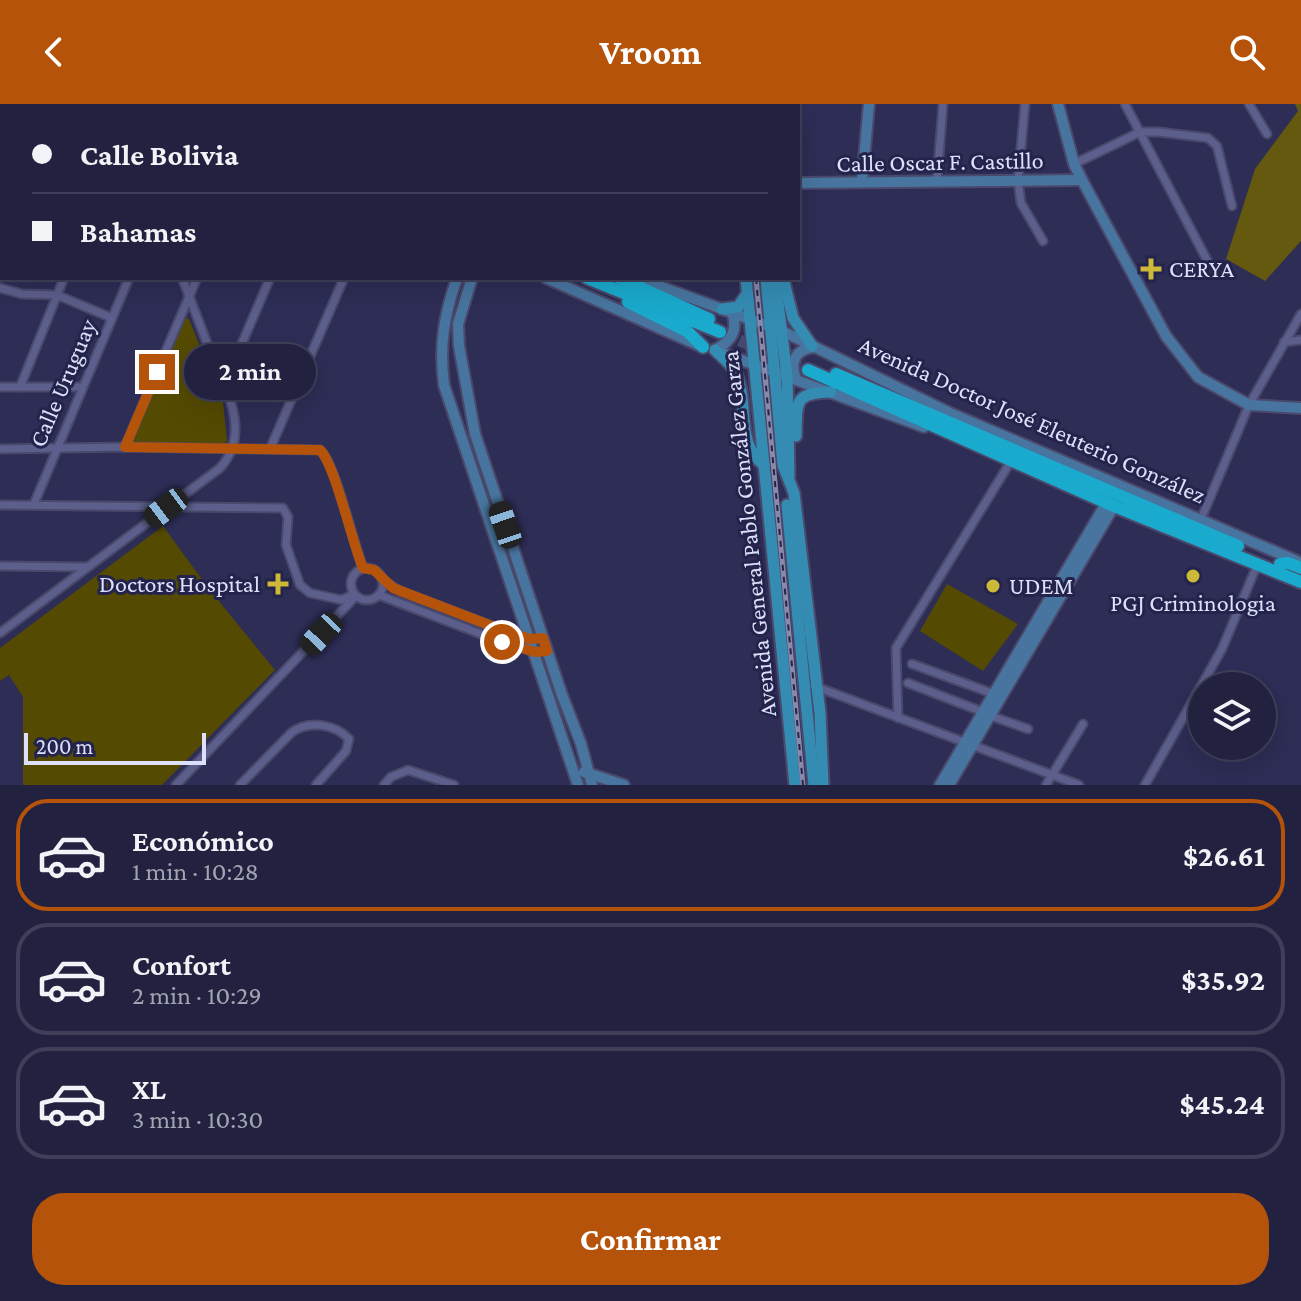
<!DOCTYPE html>
<html lang="es">
<meta charset="utf-8">
<style>
:root{--surface:#222240;--page:#2e2f4b;--text:#f1f3f6;--muted:#a2a4b1;--line:#3f3f59;--accent:#b45309}
body{margin:0;font-family:"Crimson Pro",serif;background:var(--page);color:var(--text);height:100vh;display:flex;flex-direction:column;font-size:30px;white-space:nowrap}
*{box-sizing:border-box;margin:0}
p{font-size:26px;color:var(--muted)}
.icon{flex:none;width:44px;height:44px;fill:none;stroke:currentColor;stroke-width:2;stroke-linecap:round;stroke-linejoin:round}
.map{position:relative;height:681px;overflow:hidden}
.drawer{display:flex;flex-direction:column;background:var(--surface);flex:1}
.drawer>*{flex:none}
.banner{position:absolute;left:0px;top:0px;width:800px;height:176px;box-shadow:0 8px 32px #0002,0 0 0 2px var(--line);display:grid;align-content:center;height:176px;padding:0 32px;background:var(--surface)}
.tools{position:absolute;left:1188px;top:568px;display:grid;gap:16px}
.tools a{display:grid;place-items:center;width:88px;height:88px;border-radius:50%;background:var(--surface);box-shadow:0 8px 32px #0002,0 0 0 2px var(--line);font-size:40px}
.scale{position:absolute;left:24px;bottom:20px;width:182px;box-sizing:border-box;padding-left:8px;border:4px solid #dde0fa;border-top:0;font-size:22px;line-height:28px;white-space:nowrap;color:#dde0fa;-webkit-text-stroke:6px #23234b;paint-order:stroke}
.end{position:absolute;width:36px;height:36px;margin:-18px;border:10px solid #b45309;background:#fff;box-shadow:0 0 0 4px #fff}
.from{border-radius:50%}
.bubble{position:absolute;height:56px;border-radius:28px;background:var(--surface);box-shadow:0 8px 32px #0002,0 0 0 2px var(--line);font-size:26px;font-weight:700;line-height:56px;text-align:center}
.car{position:absolute;width:24px;height:48px;margin:-24px -12px;border-radius:10px;box-shadow:0 0 6px 2px #0007;background:linear-gradient(#222 24%,#8ab4d8 0 40%,#222 0 76%,#8ab4d8 0 86%,#222 0)}
.banner b{display:flex;align-items:center;gap:28px;height:76px;font-size:30px}
.banner b+b{border-top:2px solid var(--line)}
.banner i{width:20px;height:20px;background:var(--text)}
ul{padding:14px 0 0;list-style:none}
li{display:flex;align-items:center;gap:24px;height:112px;margin:0 16px 12px;padding:0 16px;border:4px solid var(--line);border-radius:32px}
li div{flex:1}
li b{display:block;font-size:30px}
li em{font-style:normal;font-weight:700}
li.current{border-color:var(--accent)}
li>.icon{width:72px;height:72px;stroke-width:1.5}
.button{display:flex;gap:16px;margin-top:auto;padding:16px 32px}
.button a{flex:1;height:92px;border-radius:32px;background:var(--accent);color:#fff;font-size:32px;font-weight:700;line-height:92px;text-align:center}
header{display:flex;justify-content:space-between;align-items:center;height:104px;padding:0 32px;background:var(--accent);color:#fff;font-size:36px;font-weight:700}
.map>svg:first-child{display:block}
.green{fill:#544a02}
.forest{fill:#64590e}
.lines{fill:none;stroke-linecap:round;stroke-linejoin:round}
.highway-tunnel{stroke:#47486f;stroke-width:12;stroke-dasharray:12 6;stroke-linecap:butt}
.street-casing{stroke:#4a496c;stroke-width:11}
.secondary-casing{stroke:#4a496c;stroke-width:14}
.primary-casing{stroke:#4a496c;stroke-width:15}
.highway-casing{stroke:#4a496c;stroke-width:16}
.street{stroke:#5c5e8b;stroke-width:7}
.secondary{stroke:#48759f;stroke-width:10}
.primary{stroke:#348cb3;stroke-width:11}
.highway{stroke:#1aaacd;stroke-width:12}
.rail-casing{stroke:#8889ab;stroke-width:5}
.rail{stroke:#23234b;stroke-width:2;stroke-dasharray:6;stroke-linecap:butt}
.route{stroke:#b45309;stroke-width:10}
.poi-dot{fill:#ccb938;stroke:#23234b;stroke-width:3}
.labels{text-anchor:middle;stroke-width:6;stroke-linejoin:round;paint-order:stroke}
.street-label{font-size:24px;fill:#dde0fa;stroke:#23234b}
.poi-label{font-size:24px;fill:#dde0fa;stroke:#23234b;text-anchor:start}
</style>
<header><svg class="icon" aria-label="back" viewBox="0 0 24 24"><path d="M15 5l-7 7 7 7"/></svg>Vroom<svg class="icon" aria-label="search" viewBox="0 0 24 24"><circle cx="10" cy="10" r="6"/><path d="M15 15l6 6"/></svg></header>
<div class="map">
<svg width="1301" height="681" viewBox="0 0 1301 681">
<rect width="100%" height="100%" fill="#2d2d56"/>
<g class="green">
<polygon points="185,213 189,215 223,299 227,337 223,341 133,342 130,340 182,215"/>
<polygon points="163,422 209,485 275,566 162,681 23,681 23,593 9,571 0,577 0,544"/>
<polygon points="947,480 1018,520 983,567 920,527"/>
</g>
<polygon class="forest" points="1295,0 1301,0 1301,137 1265,177 1226,155 1255,65 1298,7"/>
<g class="lines">
<polyline class="highway-tunnel" points="723,229 808,266"/>
<defs>
<g id="street">
<polyline points="109,0 110,2"/>
<polyline points="417,0 422,2"/>
<polyline points="690,0 695,2"/>
<polyline points="1025,0 1018,77 1021,99 1043,137"/>
<polyline points="1125,0 1207,156"/>
<polyline points="1249,0 1267,30"/>
<polyline points="8,2 9,0"/>
<polyline points="347,2 347,0"/>
<polyline points="513,2 514,0"/>
<polyline points="585,2 586,0"/>
<polyline points="648,2 649,0"/>
<polyline points="709,2 710,0"/>
<polyline points="0,27 2,23"/>
<polyline points="1074,60 1140,28 1159,28 1208,34 1217,42 1232,102"/>
<polyline points="937,77 943,0"/>
<polyline points="0,173 2,168"/>
<polyline points="0,184 22,190 57,191 112,214"/>
<polyline points="1284,238 1301,236"/>
<polyline points="225,279 270,174"/>
<polyline points="0,283 81,283"/>
<polyline points="20,283 64,174"/>
<polyline points="125,343 197,174"/>
<path d="M0,345l125,-2 195,3c15,13 33,93 43,118"/>
<polyline points="270,345 344,174"/>
<polyline points="34,400 129,174"/>
<polyline points="0,401 283,404 288,413 286,441 300,481 310,489 342,496 354,490"/>
<polyline points="1201,415 1249,301 1301,210"/>
<polyline points="0,462 87,463"/>
<circle cx="367" cy="480" r="16"/>
<polyline points="382,476 400,487 502,526 530,535 543,534"/>
<polyline points="379,491 502,538 535,548 547,547"/>
<path d="M0,529l220,-165c32,-35 6,-79 -9,-115 -10,-25 -19,-50 -29,-75"/>
<polyline points="912,560 994,590"/>
<polyline points="908,579 983,608"/>
<polyline points="814,582 1079,681"/>
<polyline points="991,612 1028,625"/>
<polyline points="898,614 896,544 1011,357"/>
<polyline points="176,681 355,493"/>
<path d="M240,681l52,-53c17,-12 43,-8 57,7l-3,12 -30,34"/>
<polyline points="384,681 391,673 408,666 454,681"/>
<polyline points="1046,681 1083,620"/>
<polyline points="1145,681 1222,545 1258,459"/>
</g>
<g id="secondary">
<polyline points="160,0 165,2"/>
<polyline points="232,0 236,2"/>
<polyline points="1058,0 1074,60 1082,76 1166,232 1198,273 1249,301 1301,304"/>
<polyline points="862,78 869,0"/>
<polyline points="798,79 1082,76"/>
<path d="M457,174c-13,37 -18,68 -13,107l134,400"/>
<polyline points="472,174 458,220 459,242 475,330 562,591 581,640 592,681"/>
<polyline points="546,174 698,241"/>
<polyline points="625,174 645,177 782,227 950,309 1297,457"/>
<path d="M715,246c15,-8 24,-19 17,-37"/>
<polyline points="717,247 924,323"/>
<path d="M796,275c-7,-18 0,-30 19,-32"/>
<polyline points="584,668 624,681"/>
<polyline points="940,681 1107,398"/>
<polyline points="949,681 1114,402"/>
</g>
<g id="primary">
<polyline points="731,0 731,2"/>
<polyline points="752,0 752,2"/>
<polyline points="759,0 760,2"/>
<polyline points="746,174 795,681"/>
<polyline points="766,174 783,361 794,389 820,609 823,681"/>
<polyline points="775,174 787,272 789,372"/>
<polyline points="783,174 793,214 812,242"/>
<polyline points="722,205 738,203 747,190"/>
<path d="M715,246c8,8 17,14 21,24 14,31 -2,68 28,91"/>
<path d="M796,332c1,-34 -3,-43 35,-44"/>
<polyline points="787,401 814,681"/>
</g>
<g id="highway">
<polyline points="182,0 186,2"/>
<polyline points="209,0 214,2"/>
<polyline points="587,174 720,228"/>
<polyline points="619,174 709,215"/>
<polyline points="628,198 687,227 703,243"/>
<polyline points="808,266 1114,402 1301,478"/>
<polyline points="836,270 1238,442"/>
<polyline points="1280,460 1288,459 1301,464"/>
</g>
</defs>
<use href="#street" class="street-casing"/>
<use href="#secondary" class="secondary-casing"/>
<use href="#primary" class="primary-casing"/>
<use href="#highway" class="highway-casing"/>
<use href="#street" class="street"/>
<use href="#secondary" class="secondary"/>
<use href="#primary" class="primary"/>
<use href="#highway" class="highway"/>
<defs>
<g id="rail">
<polyline points="740,0 740,2"/>
<polyline points="756,174 803,681"/>
</g>
</defs>
<use href="#rail" class="rail-casing"/>
<use href="#rail" class="rail"/>
</g>
<g class="lines">
<path class="route" d="M157,268l-32,75 195,3c15,14 32,93 43,118l11,2 19,18 109,42 28,9 13,-1 4,13 -12,1 -33,-10"/>
</g>
<g class="poi-dot">
<path d="M1147 153h8v8h8v8h-8v8h-8v-8h-8v-8h8z"/>
<circle cx="1193" cy="472" r="8"/>
<path d="M274 468h8v8h8v8h-8v8h-8v-8h-8v-8h8z"/>
<circle cx="993" cy="482" r="8"/>
</g>
<g class="labels">
<g class="street-label">
<text transform="translate(940 58) rotate(-1)" y="8">Calle Oscar F. Castillo</text>
<text transform="translate(63 279) rotate(-67)" y="8">Calle Uruguay</text>
<text transform="translate(1032 316) rotate(24)" y="8">Avenida Doctor José Eleuterio González</text>
<text transform="translate(749 430) rotate(-96)" y="8">Avenida General Pablo González Garza</text>
</g>
<g class="poi-label">
<text x="1169" y="173">CERYA</text>
<text x="260" y="488" text-anchor="end">Doctors Hospital</text>
<text x="1009" y="490">UDEM</text>
<text x="1193" y="507" text-anchor="middle">PGJ Criminologia</text>
</g>
</g>
</svg>
<div class="tools">
<a><svg class="icon" aria-label="layers" viewBox="0 0 24 24"><path d="M12 4l9 5-9 5-9-5zM3 14l9 5 9-5"/></svg></a>
</div>
<div class="scale">200 m</div>
<i class="end from" style="left:502px;top:538px"></i>
<i class="end" style="left:157px;top:268px"></i>
<div class="bubble" style="left:184px;top:240px;width:132px">2 min</div>
<i class="car" style="left:166px;top:404px;rotate:233deg"></i>
<i class="car" style="left:505px;top:421px;rotate:341deg"></i>
<i class="car" style="left:321px;top:530px;rotate:223deg"></i>
<div class="banner">
<b><i class="from"></i>Calle Bolivia</b>
<b><i></i>Bahamas</b>
</div>
</div>
<section class="drawer">
<ul>
<li class="current"><svg class="icon" aria-label="car" viewBox="0 0 24 24"><path d="M5 17H2v-5l4-1 3-4h7l3 4 3 1v5h-3M9 17h6M6 11h13"/><circle cx="7" cy="17" r="2"/><circle cx="17" cy="17" r="2"/></svg><div><b>Económico</b><p>1 min · 10:28</p></div><em>$26.61</em></li>
<li><svg class="icon" aria-label="car" viewBox="0 0 24 24"><path d="M5 17H2v-5l4-1 3-4h7l3 4 3 1v5h-3M9 17h6M6 11h13"/><circle cx="7" cy="17" r="2"/><circle cx="17" cy="17" r="2"/></svg><div><b>Confort</b><p>2 min · 10:29</p></div><em>$35.92</em></li>
<li><svg class="icon" aria-label="car" viewBox="0 0 24 24"><path d="M5 17H2v-5l4-1 3-4h7l3 4 3 1v5h-3M9 17h6M6 11h13"/><circle cx="7" cy="17" r="2"/><circle cx="17" cy="17" r="2"/></svg><div><b>XL</b><p>3 min · 10:30</p></div><em>$45.24</em></li>
</ul>
<div class="button"><a>Confirmar</a></div>
</section>
